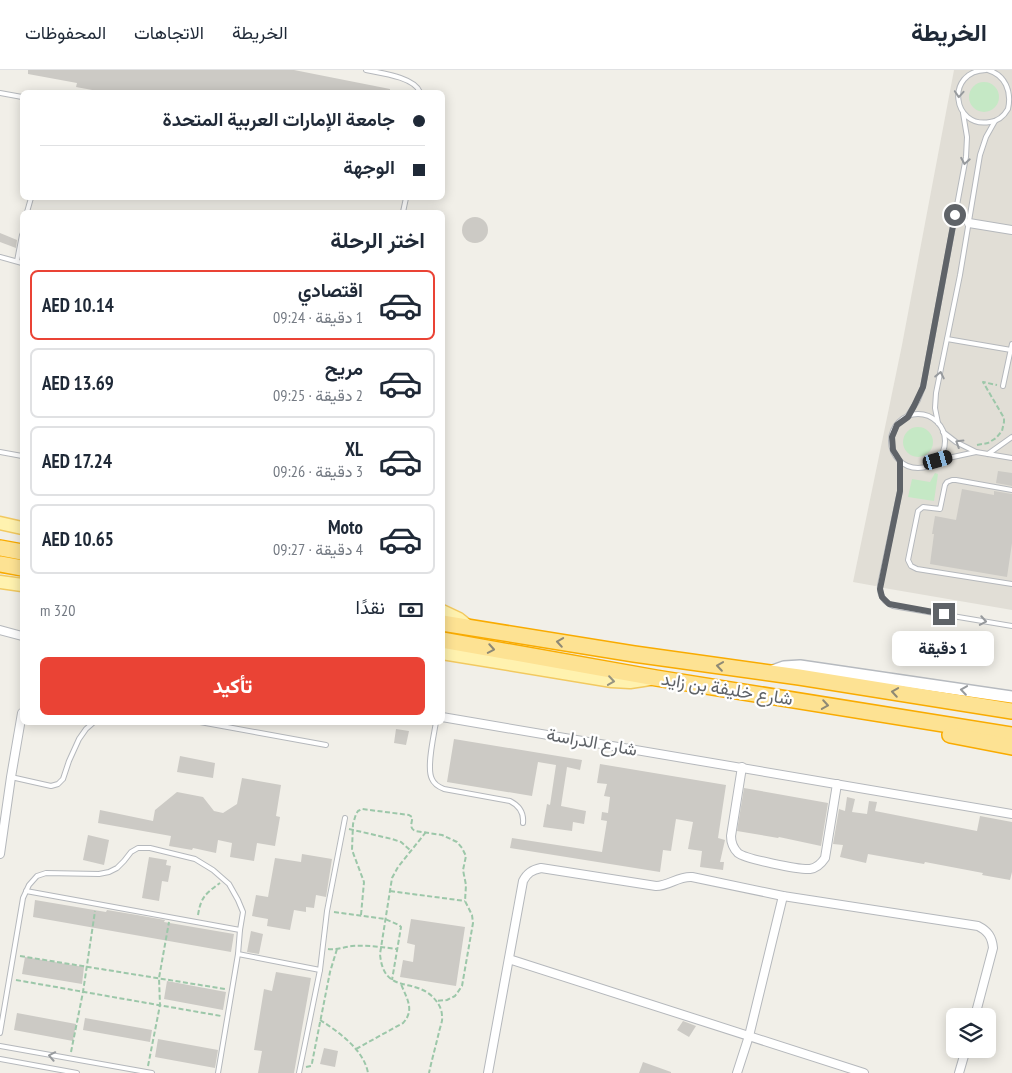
<!DOCTYPE html>
<html lang="ar">
<meta charset="utf-8">
<style>
:root{--surface:#fff;--page:#f2f2f3;--text:#1f2937;--muted:#747a83;--line:#e0e1e3;--accent:#ea4335}
body{margin:0;font-family:"PT Sans Narrow",Vazirmatn,sans-serif;background:var(--page);color:var(--text);direction:rtl;height:100vh;display:flex;flex-direction:column;font-size:19px;white-space:nowrap}
*{box-sizing:border-box;margin:0}
p{font-size:16px;color:var(--muted)}
.icon{flex:none;width:28px;height:28px;fill:none;stroke:currentColor;stroke-width:2;stroke-linecap:round;stroke-linejoin:round}
.map{position:relative;flex:1;overflow:hidden;direction:ltr}
.panel{position:absolute;left:20px;top:140px;width:425px;height:515px;display:flex;flex-direction:column;background:var(--surface);border-radius:8px;box-shadow:0 2px 12px #0003;direction:rtl}
.panel>*{flex:none}
.hud{position:absolute;left:20px;top:20px;width:425px;height:110px;border-radius:8px;box-shadow:0 2px 12px #0003;direction:rtl;display:grid;align-content:center;height:110px;padding:0 20px;background:var(--surface)}
.controls{position:absolute;left:946px;top:938px;display:grid;gap:10px}
.controls a{display:grid;place-items:center;width:50px;height:50px;border-radius:8px;background:var(--surface);box-shadow:0 2px 12px #0003;font-size:25px}
.end{position:absolute;width:22px;height:22px;margin:-11px;border:6px solid #5f6368;background:#fff;box-shadow:0 0 0 2px #fff}
.from{border-radius:50%}
.bubble{position:absolute;height:35px;border-radius:8px;background:var(--surface);box-shadow:0 2px 12px #0003;font-size:16px;font-weight:800;line-height:35px;text-align:center;direction:rtl}
.car{position:absolute;width:15px;height:30px;margin:-15px -8px;border-radius:6px;box-shadow:0 0 4px 1px #0007;background:linear-gradient(#222 24%,#8ab4d8 0 40%,#222 0 76%,#8ab4d8 0 86%,#222 0)}
.hud b{display:flex;align-items:center;gap:18px;height:48px;font-size:19px}
.hud b+b{border-top:1px solid var(--line)}
.hud i{width:12px;height:12px;background:var(--text)}
ul{padding:0;list-style:none}
li{display:flex;align-items:center;gap:15px;height:70px;margin:0 10px 8px;padding:0 10px;border:2px solid var(--line);border-radius:8px}
li div{flex:1}
li b{display:block;font-size:19px}
li em{font-style:normal;font-weight:800}
li.selected{border-color:var(--accent)}
li>.icon{width:45px;height:45px;stroke-width:1.5}
h2{padding:0 20px;font-size:22px;line-height:60px}
.pay{display:flex;align-items:center;gap:12px;height:55px;padding:0 20px;font-size:19px}
.pay p{margin-inline-start:auto}
.cta{display:flex;gap:10px;margin-top:auto;padding:10px 20px}
.cta a{flex:1;height:58px;border-radius:8px;background:var(--accent);color:#fff;font-size:20px;font-weight:800;line-height:58px;text-align:center}
header{display:flex;align-items:center;gap:30px;box-sizing:border-box;height:70px;padding:0 25px;background:var(--surface);border-bottom:1px solid var(--line)}
header strong{font-size:24px}
nav{display:flex;gap:28px;margin-inline-start:auto;font-size:18px}
.map>svg:first-child{display:block}
.education{fill:#e1ded6}
.grass{fill:#c5e8c5}
.building{fill:#cccac5}
.lines{fill:none;stroke-linecap:round;stroke-linejoin:round}
.lane-casing{stroke:#b5b8bc;stroke-width:6}
.street-casing{stroke:#b5b8bc;stroke-width:10}
.secondary-casing{stroke:#b6babf;stroke-width:14}
.primary-casing{stroke:#f2c960;stroke-width:15}
.highway-casing{stroke:#f9ab00;stroke-width:18}
.path{stroke:#9cc7a9;stroke-width:2;stroke-dasharray:5 2.5;stroke-linecap:butt}
.lane{stroke:#fff;stroke-width:4}
.street{stroke:#fff;stroke-width:8}
.secondary{stroke:#fff;stroke-width:11}
.primary{stroke:#fff2af;stroke-width:12}
.highway{stroke:#fde293;stroke-width:15}
.oneway{stroke:#979a9d}
.oneway2{stroke:#8e8975}
.oneway3{stroke:#979581}
.route{stroke:#5f6368;stroke-width:6}
.labels{text-anchor:middle;stroke-width:4.5;stroke-linejoin:round;paint-order:stroke}
.street-label{font-size:18px;fill:#5f6368;stroke:#fff}
</style>
<header>
<strong>الخريطة</strong>
<nav><a>الخريطة</a><a>الاتجاهات</a><a>المحفوظات</a></nav>
</header>
<div class="map">
<svg width="1012" height="1003" viewBox="0 0 1012 1003">
<rect width="100%" height="100%" fill="#f1efe8"/>
<polygon class="education" points="954,0 1012,0 1012,540 884,518 880,515 875,516 853,512 902,275"/>
<g class="grass">
<circle cx="984" cy="27" r="15"/>
<circle cx="918" cy="372" r="15"/>
<polygon points="935,403 938,404 934,431 908,427 912,409 930,412"/>
</g>
<g class="building">
<polygon points="28,0 294,0 390,19 390,22 103,22 76,17 77,13 28,4"/>
<circle cx="475" cy="160" r="13"/>
<polygon points="0,163 17,170 16,178 0,172"/>
<polygon points="998,401 1012,403 1012,416 996,413"/>
<polygon points="962,419 994,425 994,421 1012,424 1012,473 1007,507 930,494 934,464 932,464 935,446 956,450"/>
<polygon points="396,659 409,661 406,675 394,673"/>
<polygon points="454,669 582,690 580,700 567,697 561,736 586,741 584,754 573,752 572,761 543,757 547,734 550,735 556,695 538,692 532,726 447,712"/>
<polygon points="180,686 215,693 213,708 177,702"/>
<polygon points="600,694 726,715 718,768 725,770 720,792 724,792 723,800 700,797 702,781 688,779 693,752 676,749 671,781 663,780 660,802 510,778 512,768 602,782 607,751 601,750 602,742 608,743 610,727 604,726 607,714 597,713"/>
<polygon points="242,708 281,715 276,746 280,747 275,776 257,773 254,791 230,787 232,773 218,770 216,783 193,778 192,780 169,776 171,766 98,753 100,740 153,751 155,740 177,722 203,727 214,741 223,743 237,734"/>
<polygon points="744,718 828,733 821,776 779,767 778,768 737,761"/>
<polygon points="847,727 855,729 852,742 867,744 869,731 877,732 875,741 977,761 980,746 1012,752 1012,802 1010,810 982,805 983,803 925,792 924,794 868,784 866,793 840,787 843,775 833,774 839,739 845,741"/>
<polygon points="88,765 109,770 104,795 83,790"/>
<polygon points="302,784 332,789 326,827 316,825 314,838 306,837 306,842 294,840 290,860 267,856 268,849 252,846 256,825 268,827 275,788 301,792"/>
<polygon points="149,787 167,790 166,795 171,796 168,812 162,811 159,831 142,828"/>
<polygon points="35,830 106,842 107,840 137,845 165,850 164,852 234,864 231,882 33,847"/>
<polygon points="411,849 465,857 456,916 400,907 403,890 413,892 415,875 407,873"/>
<polygon points="251,861 263,864 259,884 247,882"/>
<polygon points="25,887 84,897 82,914 22,904"/>
<polygon points="276,902 311,908 294,1003 258,1003 262,981 254,980 264,919 272,921"/>
<polygon points="167,911 226,922 223,940 164,929"/>
<polygon points="17,943 76,954 73,971 14,960"/>
<polygon points="85,948 152,960 150,972 83,960"/>
<polygon points="683,951 696,956 689,967 677,960"/>
<polygon points="158,969 218,980 215,998 155,987"/>
<polygon points="324,978 338,981 335,997 320,994"/>
<polygon points="643,992 671,1002 671,1003 639,1003"/>
</g>
<g class="lines">
<defs>
<g id="lane">
<path d="M366,0c15,3 48,7 54,22"/>
<path d="M986,0c-41,1 -34,59 4,52 8,-1 14,-6 18,-13 4,-18 -3,-34 -20,-39"/>
<polyline points="0,23 22,27"/>
<polyline points="27,142 31,128"/>
<polyline points="403,142 406,128"/>
<polyline points="0,187 22,193"/>
<polyline points="17,191 22,165"/>
<polyline points="947,269 1011,280"/>
<polyline points="1003,316 1012,274"/>
<circle cx="918" cy="371" r="27"/>
<polyline points="907,347 918,330 923,317 966,87 967,67 963,43"/>
<polyline points="938,353 935,338 936,323 960,205 980,85 986,67 995,51"/>
<polyline points="943,362 956,372 976,382 1012,388"/>
<polyline points="0,382 22,386"/>
<polyline points="988,384 1012,367"/>
<polyline points="939,390 976,382"/>
<path d="M900,391v30l-20,94c-1,10 4,17 13,21l119,20"/>
<polyline points="1012,420 956,410 952,410 947,412 945,415 940,439 923,437 918,441 908,490 911,496 917,499 1012,514"/>
<polyline points="200,652 326,675"/>
<path d="M436,652c-2,13 -10,46 -4,57 2,5 7,8 12,10l66,12c10,5 14,12 13,22"/>
<polyline points="11,707 51,716 58,714 63,709 69,691 79,669 86,659 94,652"/>
<polyline points="26,821 240,860"/>
<polyline points="238,884 320,900"/>
<polyline points="0,963 23,828 29,815 37,806 46,803 99,804 109,802 117,798 124,791 131,782 138,778 150,778 195,789 213,800 229,814 238,830 243,842 240,860 238,884 218,1003"/>
<polyline points="0,976 152,1003"/>
<polyline points="0,989 77,1003"/>
<polyline points="299,1003 320,900 327,841 345,748"/>
</g>
<g id="street">
<polyline points="969,153 1012,160"/>
<polyline points="0,560 22,566"/>
<polyline points="442,647 1012,744"/>
<path d="M742,697l-11,69c0,6 2,12 7,17 7,6 62,17 72,16 7,-1 11,-5 15,-11l12,-74"/>
<polyline points="0,784 11,707 22,643"/>
<polyline points="509,889 864,1003"/>
<path d="M488,1003l35,-192c4,-8 9,-11 18,-13l115,18c13,0 22,-10 36,-9l91,19 195,30c10,5 14,11 15,22l-18,68"/>
<polyline points="737,1003 749,966 783,826"/>
<polyline points="959,1003 966,979"/>
</g>
<polyline id="secondary" points="770,602 784,597 800,596 1012,627"/>
<g id="primary">
<polyline points="0,453 22,458"/>
<polyline points="0,512 22,515"/>
<polyline points="442,541 459,549 469,557"/>
<polyline points="442,583 612,611 630,612 650,609"/>
</g>
<g id="highway">
<polyline points="0,478 22,482"/>
<polyline points="0,494 22,498"/>
<polyline points="442,553 634,584 799,607 1012,641"/>
<polyline points="442,570 656,608 1012,665"/>
<polyline points="950,665 1012,677"/>
</g>
</defs>
<use href="#lane" class="lane-casing"/>
<use href="#street" class="street-casing"/>
<use href="#secondary" class="secondary-casing"/>
<use href="#primary" class="primary-casing"/>
<use href="#highway" class="highway-casing"/>
<g class="path">
<polyline points="977,375 988,373 996,368 1002,361 1004,352 1004,348 983,312 997,315"/>
<polyline points="349,759 392,769 401,772 411,781"/>
<path d="M426,762l-28,35 -6,11 -12,76c4,44 37,20 57,48 3,4 5,9 5,14 1,5 -2,11 -3,16 -3,13 -7,27 -10,41"/>
<polyline points="390,821 465,831"/>
<polyline points="334,842 385,849 399,855 401,857 392,910"/>
<path d="M198,845c3,-18 7,-21 22,-32"/>
<path d="M361,845l3,-33 -12,-32 1,-26 3,-10 2,-3 4,-2 47,6 3,2c1,5 -4,10 3,14l27,4 15,7 5,6 4,8 -3,14 3,15 -1,16 7,14 1,8 -11,63 -7,10 -8,4 -11,1"/>
<path d="M328,879c8,1 16,-2 24,-3 15,-1 30,1 45,3"/>
<polyline points="20,886 225,919"/>
<polyline points="16,910 221,946"/>
<path d="M320,950c19,12 44,30 48,53"/>
<path d="M356,979l47,-26c12,-13 4,-24 -2,-39"/>
<polyline points="71,982 83,922 95,841"/>
<polyline points="148,996 160,935 159,908 169,852"/>
<polyline points="306,997 311,996 312,993 330,902 337,879"/>
</g>
<use href="#lane" class="lane"/>
<use href="#street" class="street"/>
<use href="#secondary" class="secondary"/>
<use href="#primary" class="primary"/>
<use href="#highway" class="highway"/>
</g>
<defs><path id="oneway-chevron" d="M-2-3.5L2.5 0L-2 3.5" fill="none" stroke-width="1.6" stroke-linecap="round" stroke-linejoin="round" transform="scale(1.25)"/></defs>
<g class="oneway">
<use href="#oneway-chevron" transform="translate(959 24) rotate(94)"/>
<use href="#oneway-chevron" transform="translate(965 91) rotate(100)"/>
<use href="#oneway-chevron" transform="translate(940 305) rotate(-78)"/>
<use href="#oneway-chevron" transform="translate(959 373) rotate(-148)"/>
<use href="#oneway-chevron" transform="translate(983 551) rotate(10)"/>
<use href="#oneway-chevron" transform="translate(964 620) rotate(-172)"/>
<use href="#oneway-chevron" transform="translate(52 986) rotate(-169)"/>
</g>
<g class="oneway2">
<use href="#oneway-chevron" transform="translate(560 572) rotate(-171)"/>
<use href="#oneway-chevron" transform="translate(491 579) rotate(10)"/>
<use href="#oneway-chevron" transform="translate(720 596) rotate(-172)"/>
<use href="#oneway-chevron" transform="translate(895 622) rotate(-171)"/>
<use href="#oneway-chevron" transform="translate(825 635) rotate(9)"/>
</g>
<use class="oneway3" href="#oneway-chevron" transform="translate(611 611) rotate(8)"/>
<g class="lines">
<polyline class="route" points="944,544 889,534 882,527 880,519 900,421 900,391 893,380 892,367 897,355 908,347 914,336 923,317 955,145"/>
</g>
<g class="labels">
<g class="street-label">
<text transform="translate(727 619) rotate(9)" y="6">شارع خليفة بن زايد</text>
<text transform="translate(592 672) rotate(10)" y="6">شارع الدراسة</text>
</g>
</g>
</svg>
<div class="controls">
<a><svg class="icon" aria-label="layers" viewBox="0 0 24 24"><path d="M12 4l9 5-9 5-9-5zM3 14l9 5 9-5"/></svg></a>
</div>
<i class="end from" style="left:955px;top:145px"></i>
<i class="end" style="left:944px;top:544px"></i>
<div class="bubble" style="left:892px;top:561px;width:102px">1 دقيقة</div>
<i class="car" style="left:938px;top:390px;rotate:74deg"></i>
<div class="hud">
<b><i class="from"></i>جامعة الإمارات العربية المتحدة</b>
<b><i></i>الوجهة</b>
</div>
<section class="panel">
<h2>اختر الرحلة</h2>
<ul>
<li class="selected"><svg class="icon" aria-label="car" viewBox="0 0 24 24"><path d="M5 17H2v-5l4-1 3-4h7l3 4 3 1v5h-3M9 17h6M6 11h13"/><circle cx="7" cy="17" r="2"/><circle cx="17" cy="17" r="2"/></svg><div><b>اقتصادي</b><p>1 دقيقة · 09:24</p></div><em>AED 10.14</em></li>
<li><svg class="icon" aria-label="car" viewBox="0 0 24 24"><path d="M5 17H2v-5l4-1 3-4h7l3 4 3 1v5h-3M9 17h6M6 11h13"/><circle cx="7" cy="17" r="2"/><circle cx="17" cy="17" r="2"/></svg><div><b>مريح</b><p>2 دقيقة · 09:25</p></div><em>AED 13.69</em></li>
<li><svg class="icon" aria-label="car" viewBox="0 0 24 24"><path d="M5 17H2v-5l4-1 3-4h7l3 4 3 1v5h-3M9 17h6M6 11h13"/><circle cx="7" cy="17" r="2"/><circle cx="17" cy="17" r="2"/></svg><div><b>XL</b><p>3 دقيقة · 09:26</p></div><em>AED 17.24</em></li>
<li><svg class="icon" aria-label="car" viewBox="0 0 24 24"><path d="M5 17H2v-5l4-1 3-4h7l3 4 3 1v5h-3M9 17h6M6 11h13"/><circle cx="7" cy="17" r="2"/><circle cx="17" cy="17" r="2"/></svg><div><b>Moto</b><p>4 دقيقة · 09:27</p></div><em>AED 10.65</em></li>
</ul>
<div class="pay"><svg class="icon" aria-label="cash" viewBox="0 0 24 24"><path d="M3 7h18v10H3z"/><circle cx="12" cy="12" r="2"/></svg>نقدًا<p>320 m</p></div>
<div class="cta"><a>تأكيد</a></div>
</section>
</div>
